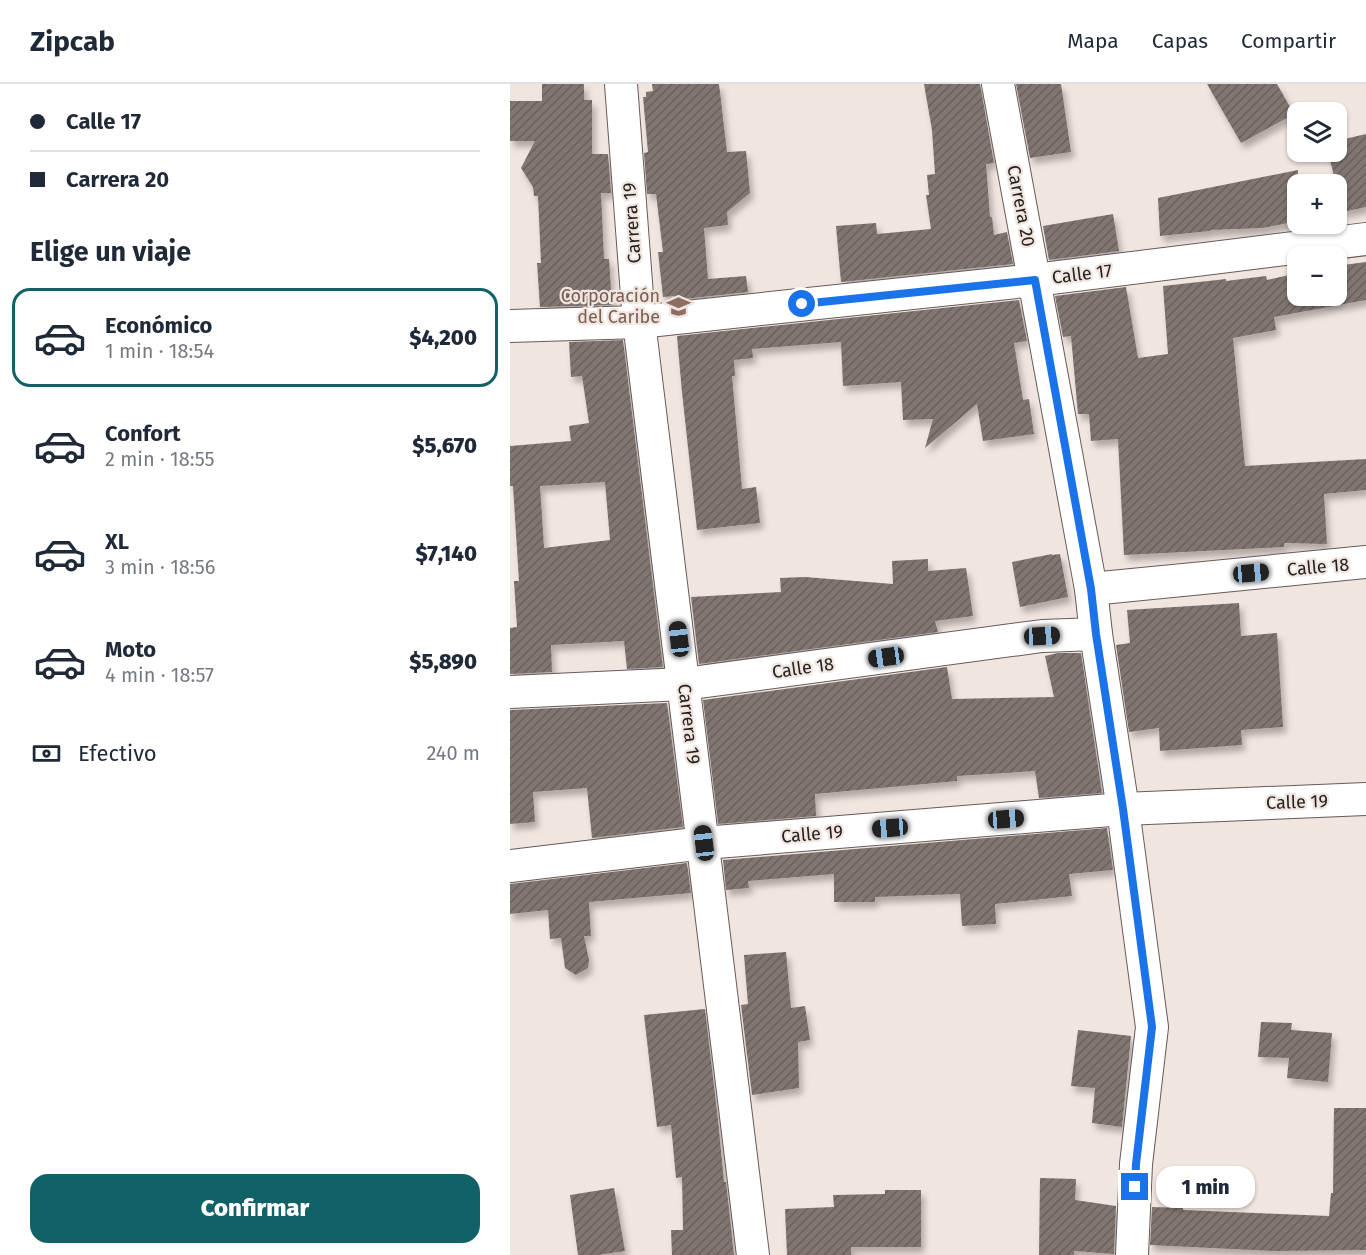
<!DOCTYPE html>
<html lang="es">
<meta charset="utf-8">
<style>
:root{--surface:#fff;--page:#f2f2f3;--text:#1f2937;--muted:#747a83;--line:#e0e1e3;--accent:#116266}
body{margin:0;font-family:"Fira Sans",sans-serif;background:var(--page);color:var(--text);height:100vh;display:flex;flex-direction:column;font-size:22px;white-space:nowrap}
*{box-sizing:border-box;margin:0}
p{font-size:20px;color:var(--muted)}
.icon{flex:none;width:33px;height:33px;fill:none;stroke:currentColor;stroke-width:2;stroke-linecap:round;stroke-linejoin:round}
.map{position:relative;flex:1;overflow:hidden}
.drawer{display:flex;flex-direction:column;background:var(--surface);width:510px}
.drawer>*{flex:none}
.banner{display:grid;align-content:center;height:132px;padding:0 30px;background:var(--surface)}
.fabs{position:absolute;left:777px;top:18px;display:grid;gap:12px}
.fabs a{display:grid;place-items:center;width:60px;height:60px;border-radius:12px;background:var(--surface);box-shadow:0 2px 4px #0004;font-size:30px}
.end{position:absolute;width:27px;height:27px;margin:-14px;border:8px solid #1a73e8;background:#fff;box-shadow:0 0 0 3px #fff}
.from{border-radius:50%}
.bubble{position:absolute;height:42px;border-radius:18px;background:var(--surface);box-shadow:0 2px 4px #0004;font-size:20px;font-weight:800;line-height:42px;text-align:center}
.car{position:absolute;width:18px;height:36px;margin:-18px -9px;border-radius:8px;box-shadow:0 0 4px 2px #0007;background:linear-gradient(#222 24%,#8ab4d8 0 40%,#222 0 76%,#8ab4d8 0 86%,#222 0)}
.banner b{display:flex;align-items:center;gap:21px;height:57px;font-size:22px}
.banner b+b{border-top:2px solid var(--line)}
.banner i{width:15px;height:15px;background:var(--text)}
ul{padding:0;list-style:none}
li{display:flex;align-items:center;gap:18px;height:99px;margin:0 12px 9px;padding:0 18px;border:3px solid transparent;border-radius:18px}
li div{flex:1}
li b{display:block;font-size:22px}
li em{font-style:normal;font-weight:800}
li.active{border-color:var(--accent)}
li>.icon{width:54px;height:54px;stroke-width:1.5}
h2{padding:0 30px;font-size:27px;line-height:72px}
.pay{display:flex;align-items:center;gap:15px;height:66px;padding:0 30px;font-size:22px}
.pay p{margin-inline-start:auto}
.action{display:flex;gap:12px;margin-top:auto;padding:12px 30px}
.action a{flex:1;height:69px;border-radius:18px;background:var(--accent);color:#fff;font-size:24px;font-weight:800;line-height:69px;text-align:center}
header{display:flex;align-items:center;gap:36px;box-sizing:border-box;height:84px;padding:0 30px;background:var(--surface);border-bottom:2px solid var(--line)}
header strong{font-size:28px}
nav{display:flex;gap:33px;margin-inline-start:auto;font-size:21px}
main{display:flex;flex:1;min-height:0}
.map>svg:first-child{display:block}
.building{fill:url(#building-hatch);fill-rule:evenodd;filter:url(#shadow)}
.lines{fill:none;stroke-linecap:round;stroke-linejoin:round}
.minor-casing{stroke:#655b57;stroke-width:34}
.minor{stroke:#fff;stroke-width:32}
.route{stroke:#1a73e8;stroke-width:8}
.labels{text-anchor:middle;stroke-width:4.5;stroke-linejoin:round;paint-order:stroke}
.street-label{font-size:18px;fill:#25211f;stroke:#f1e5e0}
.education-label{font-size:18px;fill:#785e54;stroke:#f1e5e0;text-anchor:end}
</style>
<header>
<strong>Zipcab</strong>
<nav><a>Mapa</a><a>Capas</a><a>Compartir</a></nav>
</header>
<main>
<section class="drawer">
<div class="banner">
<b><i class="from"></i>Calle 17</b>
<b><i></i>Carrera 20</b>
</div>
<h2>Elige un viaje</h2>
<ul>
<li class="active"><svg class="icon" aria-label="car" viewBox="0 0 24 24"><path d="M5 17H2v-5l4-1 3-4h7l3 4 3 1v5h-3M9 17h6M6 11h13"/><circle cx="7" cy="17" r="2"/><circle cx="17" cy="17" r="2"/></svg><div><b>Económico</b><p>1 min · 18:54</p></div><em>$4,200</em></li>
<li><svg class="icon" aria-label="car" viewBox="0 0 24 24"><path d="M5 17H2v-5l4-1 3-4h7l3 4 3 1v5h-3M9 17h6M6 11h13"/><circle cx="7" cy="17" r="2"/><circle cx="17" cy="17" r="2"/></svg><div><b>Confort</b><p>2 min · 18:55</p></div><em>$5,670</em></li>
<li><svg class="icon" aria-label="car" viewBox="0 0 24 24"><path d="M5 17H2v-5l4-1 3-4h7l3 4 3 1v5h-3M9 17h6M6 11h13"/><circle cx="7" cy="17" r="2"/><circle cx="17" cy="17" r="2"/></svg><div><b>XL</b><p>3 min · 18:56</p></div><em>$7,140</em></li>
<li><svg class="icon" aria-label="car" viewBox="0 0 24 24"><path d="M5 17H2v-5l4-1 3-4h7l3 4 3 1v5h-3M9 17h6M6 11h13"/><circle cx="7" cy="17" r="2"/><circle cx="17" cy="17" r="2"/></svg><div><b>Moto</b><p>4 min · 18:57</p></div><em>$5,890</em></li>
</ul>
<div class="pay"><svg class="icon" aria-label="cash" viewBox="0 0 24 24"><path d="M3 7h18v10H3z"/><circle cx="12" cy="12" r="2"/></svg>Efectivo<p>240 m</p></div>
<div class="action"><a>Confirmar</a></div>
</section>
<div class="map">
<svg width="856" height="1171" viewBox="0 0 856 1171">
<defs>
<pattern id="building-hatch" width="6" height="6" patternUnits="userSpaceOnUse" patternTransform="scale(1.5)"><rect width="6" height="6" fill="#807671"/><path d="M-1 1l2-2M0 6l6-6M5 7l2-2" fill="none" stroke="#69605c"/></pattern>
<filter id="shadow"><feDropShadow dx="3.5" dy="6" stdDeviation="3" flood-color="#0004"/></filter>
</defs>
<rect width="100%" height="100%" fill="#f1e5e0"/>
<g class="building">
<polygon points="32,0 74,0 74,16 82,16 82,70 98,70 101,109 91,109 94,175 99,175 102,221 30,223 27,179 31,179 28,112 24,112 23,103 11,84 25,57 0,57 0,17 32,17"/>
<polygon points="142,0 209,0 217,68 236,67 240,109 217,128 218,141 194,144 198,195 236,192 238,208 164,216 164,212 153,213 148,168 153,168 146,110 137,110 134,69 138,68 133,13 136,13 136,8 143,7"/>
<polygon points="414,0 470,0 484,79 476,80 480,133 482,133 484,151 497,148 503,180 331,198 326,142 366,139 367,150 421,145 416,111 419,111 417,91 425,90 422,46"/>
<polygon points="506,0 551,0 561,68 520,74"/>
<polygon points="697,0 767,0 784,30 731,59"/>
<polygon points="856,50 856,123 833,128 818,68 826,68 826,57"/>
<polygon points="788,86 788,137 753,144 700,146 700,147 650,152 648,114"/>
<polygon points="603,130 609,167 539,176 533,142"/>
<polygon points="856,178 856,216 764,233 766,246 723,254 735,382 856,375 856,406 814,410 817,460 774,459 774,463 614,471 608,355 581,357 579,330 568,330 561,252 553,253 545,212 616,203 628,274 658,270 653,202 716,195 716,197 756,192 757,196 788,189 788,212 826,212 826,182"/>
<polygon points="509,216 517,257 504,259 513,316 519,315 524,350 473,357 467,320 415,364 423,335 393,336 391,298 333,302 331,258 242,265 243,274 224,276 225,292 222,292 232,405 246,403 250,439 187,446 172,308 167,252"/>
<path d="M113,256l40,327 -36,2 -3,-28 -73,4 1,27 -42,2v-46l7,-1 -3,-46h5l-6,-95h-3v-40l61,-5 -2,-15 20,-3 -7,-47 -11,1 -2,-35zM95,398l5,58 -66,8 -4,-62z"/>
<polygon points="542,470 542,471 550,470 558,513 510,523 502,478"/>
<polygon points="418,475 418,487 456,484 463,532 425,537 428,548 189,580 181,513 271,508 270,494 295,493 383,500 382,477"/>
<polygon points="729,519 731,552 767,549 773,643 731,646 732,661 650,667 649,644 619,648 606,561 620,559 617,526"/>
<polygon points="571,569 592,709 529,714 525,687 447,692 447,697 305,710 306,732 208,740 193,616 437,583 442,615 544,613 535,572 548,569"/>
<polygon points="157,619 173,743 82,754 77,704 23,708 25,738 0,740 0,626"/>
<polygon points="597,744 603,786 559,790 562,812 485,820 486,840 452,842 450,810 365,813 365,818 324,818 324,790 238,797 239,804 216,806 213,776"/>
<polygon points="177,779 181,809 79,818 81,852 74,852 79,876 78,884 66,891 55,884 51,854 40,855 38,826 0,830 0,800"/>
<polygon points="276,868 281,924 295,922 300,956 288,958 289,1004 242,1011 231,921 238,920 234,871"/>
<polygon points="195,925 208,1036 214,1098 216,1098 224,1171 162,1171 161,1146 173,1146 172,1093 166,1094 161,1041 147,1043 134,931"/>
<polygon points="751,938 782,939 781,946 822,949 818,998 777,994 779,974 748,973"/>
<polygon points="568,946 621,952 612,1043 582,1039 585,1004 561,1002"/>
<polygon points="824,1024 856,1024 856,1166 763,1167 640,1161 642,1123 673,1124 673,1126 819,1132 821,1109 823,1109"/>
<polygon points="530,1094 566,1095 565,1116 606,1122 604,1170 564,1167 564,1171 529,1171"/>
<polygon points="104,1104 115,1167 88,1171 68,1171 60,1111"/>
<polygon points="375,1106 411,1106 411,1163 341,1163 341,1171 277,1171 275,1125 324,1123 323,1111 375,1110"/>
</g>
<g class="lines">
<defs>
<g id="minor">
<polyline points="111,0 129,238 243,1171"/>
<polyline points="488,0 581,505 586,550 613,725 642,943 626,1080 622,1171"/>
<polyline points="0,242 129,238 525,196 856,155"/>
<polyline points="581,505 856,478"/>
<polyline points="0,608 174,600 532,552 586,550"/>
<polyline points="0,782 194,759 613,725 856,715"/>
</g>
</defs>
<use href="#minor" class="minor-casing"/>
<use href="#minor" class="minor"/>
</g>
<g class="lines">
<polyline class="route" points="292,220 525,196 581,505 586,550 613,725 642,943 626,1080 625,1103"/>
</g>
<defs>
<symbol id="school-bare" viewBox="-9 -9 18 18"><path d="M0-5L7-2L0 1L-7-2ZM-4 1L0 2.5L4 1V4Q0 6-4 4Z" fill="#8d6e63" stroke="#f1e5e0" stroke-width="2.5" paint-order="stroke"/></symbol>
</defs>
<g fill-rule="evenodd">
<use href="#school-bare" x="152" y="206" width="33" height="33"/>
</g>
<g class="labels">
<g class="street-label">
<text transform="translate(511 122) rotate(79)" y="6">Carrera 20</text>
<text transform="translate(122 139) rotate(-94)" y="6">Carrera 19</text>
<text transform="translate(572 190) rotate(-7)" y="6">Calle 17</text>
<text transform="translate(808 483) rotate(-5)" y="6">Calle 18</text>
<text transform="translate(293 584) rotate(-8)" y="6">Calle 18</text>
<text transform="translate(179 640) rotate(83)" y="6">Carrera 19</text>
<text transform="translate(787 718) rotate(-2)" y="6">Calle 19</text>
<text transform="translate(302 750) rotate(-5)" y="6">Calle 19</text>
</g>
<g class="education-label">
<text x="150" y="218">Corporación<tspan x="150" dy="21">del Caribe</tspan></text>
</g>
</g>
</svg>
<div class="fabs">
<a><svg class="icon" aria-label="layers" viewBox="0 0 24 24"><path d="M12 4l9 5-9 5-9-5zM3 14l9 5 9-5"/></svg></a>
<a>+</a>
<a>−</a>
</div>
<i class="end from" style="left:292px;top:220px"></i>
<i class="end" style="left:625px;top:1103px"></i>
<div class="bubble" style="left:646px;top:1082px;width:99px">1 min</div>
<i class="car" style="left:741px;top:489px;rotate:85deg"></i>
<i class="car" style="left:532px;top:552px;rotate:87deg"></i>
<i class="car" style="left:169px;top:555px;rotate:353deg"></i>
<i class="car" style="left:376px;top:573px;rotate:262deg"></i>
<i class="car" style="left:496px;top:735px;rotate:86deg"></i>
<i class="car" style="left:380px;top:744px;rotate:266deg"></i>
<i class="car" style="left:194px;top:759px;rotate:353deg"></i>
</div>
</main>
